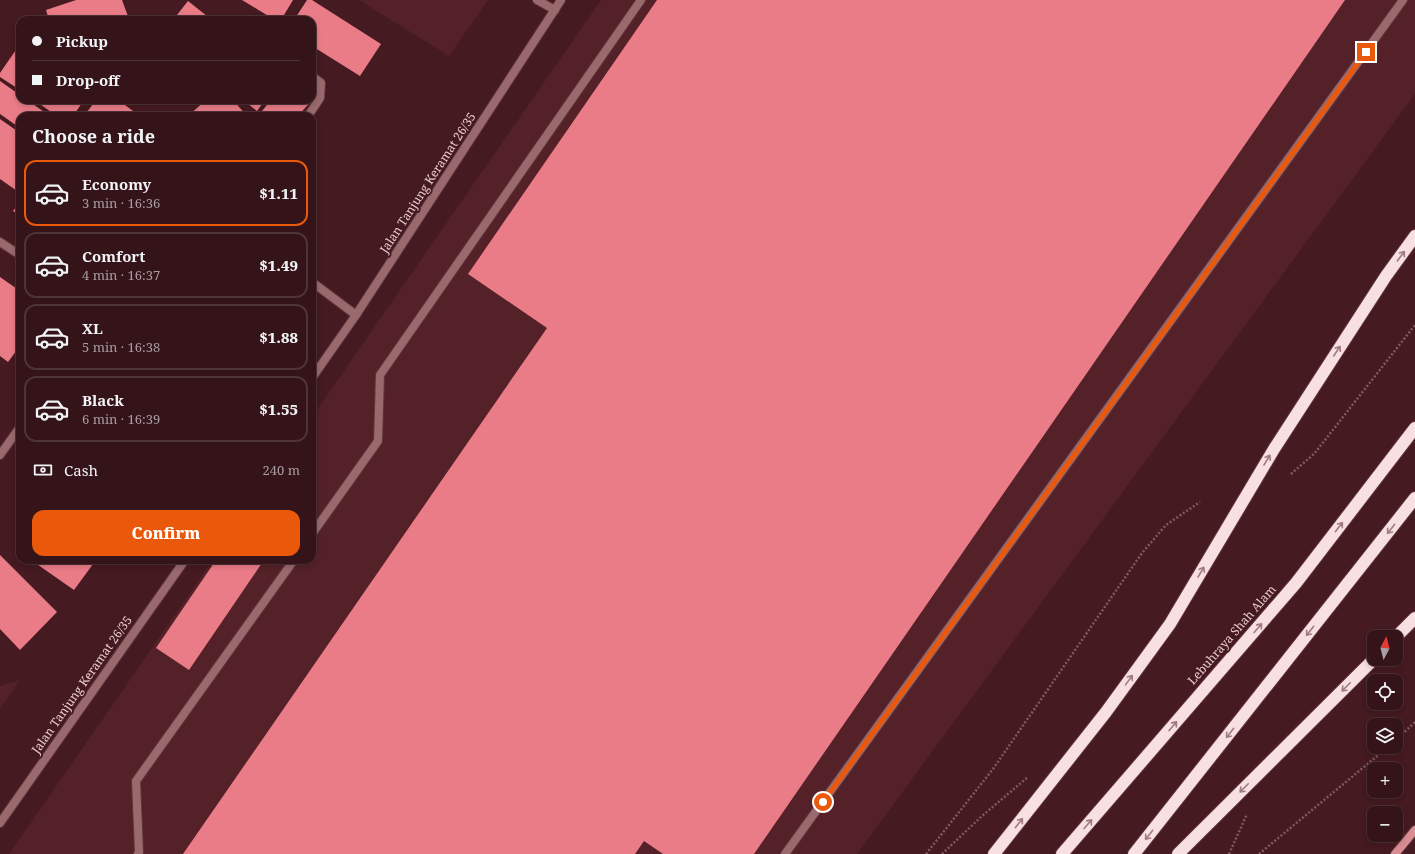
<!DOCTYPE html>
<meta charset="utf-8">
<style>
:root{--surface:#341418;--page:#3c1d21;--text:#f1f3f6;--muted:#a99ea2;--line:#4e3337;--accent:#ea580c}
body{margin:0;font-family:"Noto Serif",serif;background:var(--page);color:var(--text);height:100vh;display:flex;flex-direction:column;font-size:15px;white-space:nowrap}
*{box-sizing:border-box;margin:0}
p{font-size:13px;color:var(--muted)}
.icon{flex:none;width:22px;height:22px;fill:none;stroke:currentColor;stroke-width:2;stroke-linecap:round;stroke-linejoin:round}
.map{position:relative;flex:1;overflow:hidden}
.panel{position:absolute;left:16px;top:112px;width:300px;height:452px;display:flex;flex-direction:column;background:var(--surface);border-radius:12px;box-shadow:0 2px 6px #0003,0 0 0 1px var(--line)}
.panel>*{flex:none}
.top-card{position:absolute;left:16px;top:16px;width:300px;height:88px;border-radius:12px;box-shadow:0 2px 6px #0003,0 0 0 1px var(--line);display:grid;align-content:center;height:88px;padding:0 16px;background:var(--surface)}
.needle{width:26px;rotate:7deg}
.fabs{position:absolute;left:1367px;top:630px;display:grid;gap:8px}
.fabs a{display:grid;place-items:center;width:36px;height:36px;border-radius:8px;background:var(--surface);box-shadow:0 2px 6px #0003,0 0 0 1px var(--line);font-size:20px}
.end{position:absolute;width:18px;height:18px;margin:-9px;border:5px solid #ea580c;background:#fff;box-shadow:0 0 0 2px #fff}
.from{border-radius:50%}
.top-card b{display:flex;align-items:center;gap:14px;height:38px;font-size:15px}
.top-card b+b{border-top:1px solid var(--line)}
.top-card i{width:10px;height:10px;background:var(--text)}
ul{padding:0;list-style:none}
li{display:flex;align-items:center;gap:12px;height:66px;margin:0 8px 6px;padding:0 8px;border:2px solid var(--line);border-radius:12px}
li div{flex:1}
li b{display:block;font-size:15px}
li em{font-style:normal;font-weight:800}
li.active{border-color:var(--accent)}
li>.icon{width:36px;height:36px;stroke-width:1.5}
h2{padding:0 16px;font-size:18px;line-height:48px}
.pay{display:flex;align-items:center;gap:10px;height:44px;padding:0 16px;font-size:15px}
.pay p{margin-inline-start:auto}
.primary-button{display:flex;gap:8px;margin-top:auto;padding:8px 16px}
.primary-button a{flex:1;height:46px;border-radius:12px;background:var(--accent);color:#fff;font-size:16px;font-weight:800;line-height:46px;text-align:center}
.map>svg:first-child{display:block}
.built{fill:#542128}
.building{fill:#ea7c88}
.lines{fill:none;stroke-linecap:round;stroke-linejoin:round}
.lane-casing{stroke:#5f363c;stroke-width:10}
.street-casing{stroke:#5f363c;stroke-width:10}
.secondary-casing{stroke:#5f363c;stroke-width:10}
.highway-casing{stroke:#5f363c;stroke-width:14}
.path{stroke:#805a5e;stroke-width:2.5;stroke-dasharray:2 2;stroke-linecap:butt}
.lane{stroke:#99696d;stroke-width:8}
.street{stroke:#99696d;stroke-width:8}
.secondary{stroke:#d88d93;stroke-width:8}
.highway{stroke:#f8dfe1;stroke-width:12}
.oneway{stroke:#9e7c80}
.route{stroke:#ea580c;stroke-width:5}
.labels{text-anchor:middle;stroke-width:4;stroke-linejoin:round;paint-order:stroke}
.street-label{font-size:12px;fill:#e9cbcd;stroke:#451a20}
</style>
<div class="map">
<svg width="1415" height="854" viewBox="0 0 1415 854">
<rect width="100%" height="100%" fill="#451a20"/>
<g class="built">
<polygon points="359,0 488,0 449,56"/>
<polygon points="601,0 1415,0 1415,94 857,854 9,854 213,560 312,560 312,417"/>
<polygon points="20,680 0,709 0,686"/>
</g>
<g class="building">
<polygon points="76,0 122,0 129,19 49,20 46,10"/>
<polygon points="242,0 293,0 281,20 275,20"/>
<polygon points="307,0 312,0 381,44 360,76 312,46 312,20 294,20"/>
<polygon points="657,0 1345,0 754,854 663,854 644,841 635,854 183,854 547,328 468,274"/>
<polygon points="188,1 212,20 173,20"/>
<polygon points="20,44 20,90 0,77 0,73"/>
<polygon points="0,81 20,95 20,100 27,100 50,116 20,116 20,128 0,114"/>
<polygon points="34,100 84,100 73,116 57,116"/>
<polygon points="96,100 118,100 140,116 84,116"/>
<polygon points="206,100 233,100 247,116 188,116"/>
<polygon points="243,100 265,100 257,111"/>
<polygon points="271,100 312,100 298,116 258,116"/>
<polygon points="0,119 20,133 20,193 0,179"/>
<polygon points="20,202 20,216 13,211"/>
<polygon points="0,277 20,291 20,346 8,362 0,356"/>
<polygon points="0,555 57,612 20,650 0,629"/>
<polygon points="31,560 96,560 74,590"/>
<polygon points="216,560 264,560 189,670 156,648"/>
</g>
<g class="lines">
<defs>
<g id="lane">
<polyline points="537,0 555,10"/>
<polyline points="308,116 320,98 321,83 312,76"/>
<polyline points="312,534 378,441 380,375 641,0"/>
<polyline points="138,854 139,852 136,781 294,560"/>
<polyline points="785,854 1403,0"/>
</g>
<g id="street">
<polyline points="0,242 20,255"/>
<polyline points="312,282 356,315"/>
<polyline points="312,378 356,315 561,0"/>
<polyline points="0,455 20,427"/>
<polyline points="0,823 185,560"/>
</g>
<polyline id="secondary" points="1395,854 1415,830"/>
<g id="highway">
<polyline points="1396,637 1415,618"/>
<polyline points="994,854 1106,712 1170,624 1274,449 1386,276 1415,236"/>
<polyline points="1062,854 1296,583 1415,428"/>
<polyline points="1134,854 1415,498"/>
<polyline points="1178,854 1374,659"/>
</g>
</defs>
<use href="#lane" class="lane-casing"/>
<use href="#street" class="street-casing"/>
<use href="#secondary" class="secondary-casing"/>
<use href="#highway" class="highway-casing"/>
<g class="path">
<polyline points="1291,474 1314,454 1415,325"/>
<polyline points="1396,740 1415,722"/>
<polyline points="926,854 993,769 1142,553 1166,525 1200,502"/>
<polyline points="942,854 982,816 1028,777"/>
<polyline points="1229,854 1247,814"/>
<polyline points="1259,854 1388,747"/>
</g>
<use href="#lane" class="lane"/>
<use href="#street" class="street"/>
<use href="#secondary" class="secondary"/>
<use href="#highway" class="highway"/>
</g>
<defs><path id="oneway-shaft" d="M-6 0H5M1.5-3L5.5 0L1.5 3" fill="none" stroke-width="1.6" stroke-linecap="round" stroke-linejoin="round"/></defs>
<g class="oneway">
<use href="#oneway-shaft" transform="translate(1401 256) rotate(-53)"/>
<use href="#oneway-shaft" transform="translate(1337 351) rotate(-57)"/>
<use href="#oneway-shaft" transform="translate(1267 460) rotate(-59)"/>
<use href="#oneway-shaft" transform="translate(1339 527) rotate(-52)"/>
<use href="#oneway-shaft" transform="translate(1391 529) rotate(128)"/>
<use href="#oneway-shaft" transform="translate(1201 572) rotate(-59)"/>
<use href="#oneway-shaft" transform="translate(1258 628) rotate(-49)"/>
<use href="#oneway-shaft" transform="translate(1310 631) rotate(128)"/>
<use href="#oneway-shaft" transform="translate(1129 680) rotate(-54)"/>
<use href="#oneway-shaft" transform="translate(1346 687) rotate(135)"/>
<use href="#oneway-shaft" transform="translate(1173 726) rotate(-49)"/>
<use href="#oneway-shaft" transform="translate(1230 733) rotate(128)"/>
<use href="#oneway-shaft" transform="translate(1244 788) rotate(135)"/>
<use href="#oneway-shaft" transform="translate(1019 823) rotate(-52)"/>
<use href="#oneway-shaft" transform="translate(1088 824) rotate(-49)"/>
<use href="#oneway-shaft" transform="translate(1149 835) rotate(128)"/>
</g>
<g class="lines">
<polyline class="route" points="823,802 1366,52"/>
</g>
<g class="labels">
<g class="street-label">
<text transform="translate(428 183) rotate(-57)" y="4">Jalan Tanjung Keramat 26/35</text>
<text transform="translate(1232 635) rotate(-49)" y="4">Lebuhraya Shah Alam</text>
<text transform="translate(82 685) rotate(-55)" y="4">Jalan Tanjung Keramat 26/35</text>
</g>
</g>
</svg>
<div class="fabs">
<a><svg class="needle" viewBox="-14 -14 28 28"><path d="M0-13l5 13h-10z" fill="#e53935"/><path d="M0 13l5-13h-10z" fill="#a99ea2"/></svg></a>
<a><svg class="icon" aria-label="locate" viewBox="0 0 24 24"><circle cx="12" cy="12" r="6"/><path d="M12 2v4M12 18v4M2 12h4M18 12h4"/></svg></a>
<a><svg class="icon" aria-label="layers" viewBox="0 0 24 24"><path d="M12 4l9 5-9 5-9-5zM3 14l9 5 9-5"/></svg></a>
<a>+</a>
<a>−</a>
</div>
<i class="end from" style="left:823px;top:802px"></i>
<i class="end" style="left:1366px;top:52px"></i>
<div class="top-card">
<b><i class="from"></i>Pickup</b>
<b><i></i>Drop-off</b>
</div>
<section class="panel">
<h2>Choose a ride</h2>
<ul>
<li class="active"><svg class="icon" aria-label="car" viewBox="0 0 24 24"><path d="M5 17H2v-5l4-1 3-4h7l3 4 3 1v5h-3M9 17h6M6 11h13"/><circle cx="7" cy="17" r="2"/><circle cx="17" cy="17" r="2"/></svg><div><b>Economy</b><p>3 min · 16:36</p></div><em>$1.11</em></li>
<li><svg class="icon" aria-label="car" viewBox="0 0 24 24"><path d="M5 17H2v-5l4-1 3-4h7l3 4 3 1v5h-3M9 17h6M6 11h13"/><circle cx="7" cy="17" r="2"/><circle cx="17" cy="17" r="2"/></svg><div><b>Comfort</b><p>4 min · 16:37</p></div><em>$1.49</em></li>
<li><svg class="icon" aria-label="car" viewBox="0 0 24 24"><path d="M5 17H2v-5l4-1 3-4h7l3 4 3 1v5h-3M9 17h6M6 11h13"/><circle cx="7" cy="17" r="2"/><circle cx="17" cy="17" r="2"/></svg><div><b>XL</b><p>5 min · 16:38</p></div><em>$1.88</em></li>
<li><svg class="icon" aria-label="car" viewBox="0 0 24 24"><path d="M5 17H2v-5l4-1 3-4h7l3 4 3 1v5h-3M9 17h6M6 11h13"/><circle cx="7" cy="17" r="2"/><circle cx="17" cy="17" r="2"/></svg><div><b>Black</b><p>6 min · 16:39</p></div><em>$1.55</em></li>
</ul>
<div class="pay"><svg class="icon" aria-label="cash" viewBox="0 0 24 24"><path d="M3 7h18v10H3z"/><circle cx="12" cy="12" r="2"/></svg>Cash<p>240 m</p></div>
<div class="primary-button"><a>Confirm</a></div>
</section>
</div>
